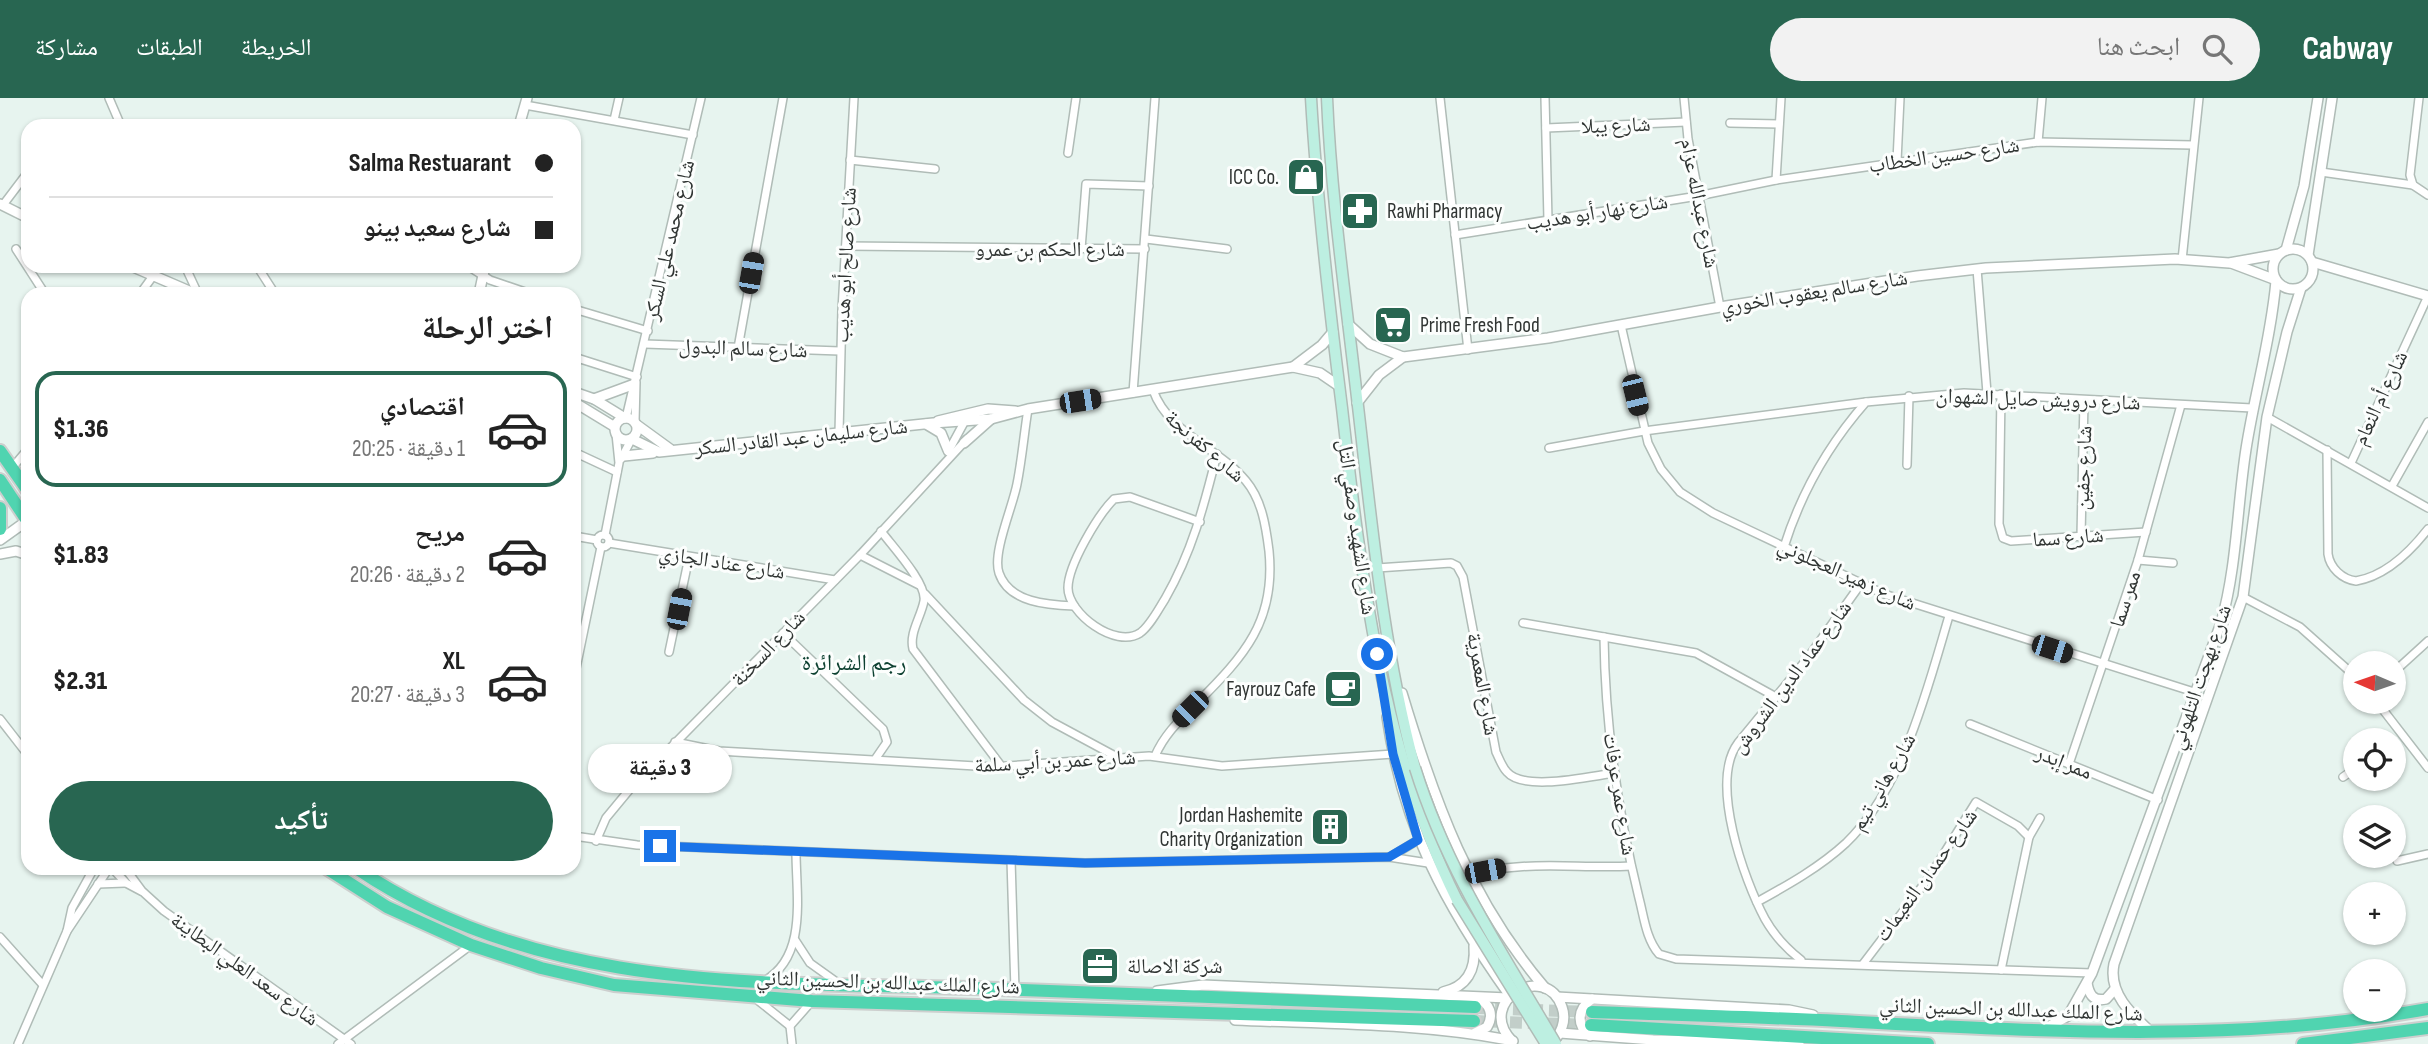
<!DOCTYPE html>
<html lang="ar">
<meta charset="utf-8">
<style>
:root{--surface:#fff;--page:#f2f2f2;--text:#222;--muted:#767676;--line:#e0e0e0;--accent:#286651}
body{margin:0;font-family:"Sofia Sans Condensed","Noto Naskh Arabic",sans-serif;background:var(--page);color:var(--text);direction:rtl;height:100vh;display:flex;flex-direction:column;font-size:26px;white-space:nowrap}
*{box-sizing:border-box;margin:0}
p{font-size:23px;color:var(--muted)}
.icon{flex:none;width:38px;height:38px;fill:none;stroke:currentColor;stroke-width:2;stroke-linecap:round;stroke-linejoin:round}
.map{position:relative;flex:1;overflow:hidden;direction:ltr}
.sheet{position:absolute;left:21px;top:189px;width:560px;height:588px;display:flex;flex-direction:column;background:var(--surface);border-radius:21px;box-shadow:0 2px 5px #0004;direction:rtl}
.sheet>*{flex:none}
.hud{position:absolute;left:21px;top:21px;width:560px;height:154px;border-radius:21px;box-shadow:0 2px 5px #0004;direction:rtl;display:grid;align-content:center;height:154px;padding:0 28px;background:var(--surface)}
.needle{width:46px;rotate:272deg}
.tools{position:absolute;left:2343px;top:553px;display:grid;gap:14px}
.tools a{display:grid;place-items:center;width:63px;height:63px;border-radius:50%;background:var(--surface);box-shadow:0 2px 5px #0004;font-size:35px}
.end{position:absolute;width:32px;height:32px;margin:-16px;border:9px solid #1a73e8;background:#fff;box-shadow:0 0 0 4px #fff}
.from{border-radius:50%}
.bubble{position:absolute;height:49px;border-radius:24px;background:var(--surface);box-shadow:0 2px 5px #0004;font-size:23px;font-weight:800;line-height:49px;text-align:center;direction:rtl}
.car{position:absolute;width:21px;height:42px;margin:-21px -10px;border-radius:9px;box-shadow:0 0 5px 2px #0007;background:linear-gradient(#222 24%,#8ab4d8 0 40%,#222 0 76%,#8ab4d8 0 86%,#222 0)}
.hud b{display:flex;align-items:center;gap:24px;height:66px;font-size:26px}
.hud b+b{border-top:2px solid var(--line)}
.hud i{width:18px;height:18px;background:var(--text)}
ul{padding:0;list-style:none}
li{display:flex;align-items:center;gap:21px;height:116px;margin:0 14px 10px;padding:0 14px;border:4px solid transparent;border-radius:21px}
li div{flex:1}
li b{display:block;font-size:26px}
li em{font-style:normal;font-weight:800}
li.selected{border-color:var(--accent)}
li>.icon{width:63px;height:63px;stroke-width:1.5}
h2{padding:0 28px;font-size:32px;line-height:84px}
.action{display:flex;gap:14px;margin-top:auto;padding:14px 28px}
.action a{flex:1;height:80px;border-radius:42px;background:var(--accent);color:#fff;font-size:28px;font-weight:800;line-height:80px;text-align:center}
header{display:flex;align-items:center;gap:42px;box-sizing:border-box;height:98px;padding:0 35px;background:var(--accent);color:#fff}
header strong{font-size:33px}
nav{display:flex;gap:38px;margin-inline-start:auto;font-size:24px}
.search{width:490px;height:63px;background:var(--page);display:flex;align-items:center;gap:18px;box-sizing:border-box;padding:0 24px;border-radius:38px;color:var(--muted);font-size:26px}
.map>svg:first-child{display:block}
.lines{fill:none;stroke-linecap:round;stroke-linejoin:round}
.trunk-tunnel{stroke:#c2cec9;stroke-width:12;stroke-dasharray:12 6;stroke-linecap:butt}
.minor-casing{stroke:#b0bcb7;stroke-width:10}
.tertiary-casing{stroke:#b0bcb7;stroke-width:12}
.secondary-casing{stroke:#b0bcb7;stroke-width:13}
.trunk-casing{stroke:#cdcfce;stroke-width:16}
.minor{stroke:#fff;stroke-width:7}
.tertiary{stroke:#fff;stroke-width:9}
.secondary{stroke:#bdefe1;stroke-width:10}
.trunk{stroke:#50d4b0;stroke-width:12}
.secondary-bridge-casing{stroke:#b0bcb7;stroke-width:13;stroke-linecap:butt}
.secondary-bridge{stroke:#bdefe1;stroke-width:10}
.route{stroke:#1a73e8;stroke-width:9}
.labels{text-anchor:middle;stroke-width:6;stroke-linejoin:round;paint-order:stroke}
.street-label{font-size:21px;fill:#303533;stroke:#fcfefd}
.poi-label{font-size:21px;fill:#303533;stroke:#fcfefd;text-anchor:end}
.neighbourhood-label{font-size:23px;fill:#0d4131;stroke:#fcfefd}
</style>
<header>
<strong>Cabway</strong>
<div class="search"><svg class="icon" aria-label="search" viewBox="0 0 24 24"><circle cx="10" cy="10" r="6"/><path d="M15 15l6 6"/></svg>ابحث هنا</div>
<nav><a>الخريطة</a><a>الطبقات</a><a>مشاركة</a></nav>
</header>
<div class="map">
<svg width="2428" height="946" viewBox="0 0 2428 946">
<rect width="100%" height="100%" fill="#e7f4ef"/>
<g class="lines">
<g class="trunk-tunnel">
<polyline points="1477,910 1592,914"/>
<polyline points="1474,923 1591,927"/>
</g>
<defs>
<g id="minor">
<polyline points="109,0 121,28"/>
<polyline points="1440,0 1468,252"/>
<polyline points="1545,0 1548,122"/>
<polyline points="1684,0 1688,41 1720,209"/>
<polyline points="2419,0 2410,77 2413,87 2428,97"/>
<polyline points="525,7 693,37"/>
<polyline points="614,22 619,0"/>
<polyline points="1730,25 1779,26"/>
<polyline points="1546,30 1686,24"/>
<polyline points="2038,44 2042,0"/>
<polyline points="1068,55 1076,0"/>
<polyline points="850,62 935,71"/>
<polyline points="1897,63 1900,0"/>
<polyline points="2321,74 2413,87"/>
<polyline points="1776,82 1781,0"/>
<polyline points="3,107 28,74"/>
<polyline points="1455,137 1698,98 1776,82 2038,44 2193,47"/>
<polyline points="1146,141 1227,151"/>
<polyline points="846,148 1145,151"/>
<polyline points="16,151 45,196"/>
<polyline points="1081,151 1086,86 1149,88"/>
<polyline points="2182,162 2199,0"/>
<polyline points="185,168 198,196"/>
<polyline points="257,168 275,196"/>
<polyline points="468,168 490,182 531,196"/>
<polyline points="1977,171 1987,295"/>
<polyline points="140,196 153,178"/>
<polyline points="574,211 648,233"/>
<polyline points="1621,227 1648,345 1661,371 1680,394 1713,415 1884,496 2194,594"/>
<polyline points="645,246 840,253"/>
<polyline points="738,250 783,0"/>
<polyline points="574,259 637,279"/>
<polyline points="574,274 578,260"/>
<path d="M1153,292c15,43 65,57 93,91 16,19 20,46 23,70 7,70 -25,105 -71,151 -17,17 -33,31 -43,54"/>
<polyline points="1133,295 1155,0"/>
<polyline points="2001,296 1999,426 2003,440 2011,443 2146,434"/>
<path d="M1028,311c-4,25 -6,50 -11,75 -4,22 -25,69 -18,89 10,30 50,32 75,33"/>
<polyline points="2267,319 2428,410"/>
<polyline points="626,320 701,0"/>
<polyline points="635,324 636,284"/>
<polyline points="839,335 842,212 854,0"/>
<polyline points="1549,350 1644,333 1866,304"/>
<path d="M2327,352l1,104c2,14 14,25 28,27 30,-5 54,-29 72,-52"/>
<polyline points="574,354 617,374"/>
<polyline points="948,354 967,319"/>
<polyline points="621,361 631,342"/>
<polyline points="2351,365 2428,198"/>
<polyline points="1907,367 1909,298"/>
<polyline points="12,370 28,351"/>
<polyline points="2392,388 2428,324"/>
<path d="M1200,424l-70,-25 -16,2c-16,16 -46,66 -46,89 0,25 47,61 72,45 10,-7 18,-23 25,-34 27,-47 39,-93 52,-145"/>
<path d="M881,433c11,15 46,52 43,70 -3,16 -15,32 -11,48l89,118"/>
<circle cx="603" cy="443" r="6"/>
<polyline points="605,437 619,365 616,336"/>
<polyline points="574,438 597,442"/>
<polyline points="2081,438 2084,303"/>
<polyline points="609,445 835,482"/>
<path d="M1784,449c17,-54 45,-103 82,-145l98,-9 288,15"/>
<polyline points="860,457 919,487"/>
<polyline points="2138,462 2173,465"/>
<path d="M1377,470l74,-5 6,3 6,11 33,175c3,6 6,15 11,20 17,20 84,4 108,1"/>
<polyline points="925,496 1024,602 1052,624 1117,659"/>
<polyline points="2243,499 2300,529 2356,579"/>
<polyline points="1523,525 1696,555 1776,599"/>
<polyline points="783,535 883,631 887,644 876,660"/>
<path d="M1604,539c1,88 14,176 35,261 5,19 7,41 20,56l17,5 416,14"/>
<polyline points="669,554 689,459"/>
<polyline points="2394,574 2428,543"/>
<polyline points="574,580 601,449"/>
<polyline points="2377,604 2428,670"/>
<polyline points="0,621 28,657"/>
<polyline points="1970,626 2158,702"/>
<polyline points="675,644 719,653 993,669 1149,658 1222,668 1393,656"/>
<polyline points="2069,666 2138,462 2181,307"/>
<polyline points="2343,679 2356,670"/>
<polyline points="574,738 637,747 1085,765 1389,759 1428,765"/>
<polyline points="596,743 606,720 630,691 860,457 967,341"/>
<polyline points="1390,759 1418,742"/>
<polyline points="1011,762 1015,892"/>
<polyline points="2397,763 2428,756"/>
<polyline points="112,770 126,785 141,793"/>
<polyline points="125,770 142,793 164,813 351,946"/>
<path d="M1469,778c52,-17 108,-7 162,-10"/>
<polyline points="98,786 125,785"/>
<path d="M1757,804c31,-17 63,-35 89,-59 57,-55 81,-153 103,-227"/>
<polyline points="67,833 72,810 94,770"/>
<polyline points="0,839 42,886"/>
<polyline points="795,842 810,865 838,885"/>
<path d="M1801,862c-14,-11 -27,-25 -36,-41 -21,-39 -56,-137 -27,-176l69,-84 53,-74"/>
<polyline points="1863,866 1930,778 1976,704 2018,728 2029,739"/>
<polyline points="2001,872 2029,739 2040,720"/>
<path d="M764,883c44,-24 32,-86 32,-129"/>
<polyline points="755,900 790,928"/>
<polyline points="18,946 67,833 109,770"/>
<polyline points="338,946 471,847"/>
<polyline points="792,946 790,928 812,903"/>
</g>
<g id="tertiary">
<polyline points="519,28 527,0"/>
<polyline points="0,106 28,120"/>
<circle cx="2293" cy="171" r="20"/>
<polyline points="2286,152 2304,88 2318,0"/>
<polyline points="2308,157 2332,0"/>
<polyline points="2312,164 2428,198"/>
<polyline points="2231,165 2276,182"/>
<polyline points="131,168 196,196"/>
<polyline points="479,196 485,168"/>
<polyline points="1348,226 1370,246 1403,259 1548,240 1720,209 1917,178 1986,170 2175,161 2229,165 2279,156"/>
<polyline points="1293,269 1322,247 1333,234"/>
<polyline points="574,294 594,301 625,320"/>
<polyline points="594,301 632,287"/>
<polyline points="574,304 615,329"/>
<polyline points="1357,305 1379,277 1403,259"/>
<circle cx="626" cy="331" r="11"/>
<polyline points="938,323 988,311 1015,313"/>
<polyline points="926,326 941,335 948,352"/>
<polyline points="637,327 670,351"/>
<polyline points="632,341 659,354 933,325 991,321 1028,311 1293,269 1320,275 1339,288"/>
<polyline points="964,345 991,321"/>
<polyline points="624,358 653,355"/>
<polyline points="0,442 28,422"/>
<polyline points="0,456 16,453 28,457"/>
<path d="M1402,595c33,110 68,207 143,295"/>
<path d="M1387,619c16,111 59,189 123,279"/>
<path d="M2087,885c2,11 6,19 19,16l9,-10"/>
<polyline points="1157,893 1203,887 1508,900"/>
<path d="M1443,894c24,-5 33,-22 31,-46"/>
<polyline points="1557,899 1789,912 1813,917"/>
<path d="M1235,922c92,4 187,3 278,21"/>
<path d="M2044,931l24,-13 24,-43 129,-350c16,-57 16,-116 25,-174 9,-57 25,-111 30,-168"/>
<path d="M2151,934c-20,-18 -43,-39 -37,-68l129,-367 24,-180 20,-85 14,-44"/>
<path d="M1475,935l12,-6c7,-12 3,-23 -9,-29"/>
<polyline points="1560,935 1653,942 1799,945"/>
<path d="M1590,938c-14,-11 -13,-27 2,-37"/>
<path d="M1512,943c-38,-40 34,-81 50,-34 4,11 1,21 -5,30"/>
</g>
<g id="secondary">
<path d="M1311,0c6,104 18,207 31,310 19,167 39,339 115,492"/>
<path d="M1327,0c4,97 18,195 29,291 15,127 26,255 59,379"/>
</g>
<g id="trunk">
<polyline points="0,353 28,393"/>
<polyline points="0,382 28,424"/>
<polyline points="0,410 0,431"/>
<polyline points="326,770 387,809 471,847 541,870 614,887 812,903 1474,923"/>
<path d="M356,770c192,130 422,113 643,121 159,6 317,12 476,18"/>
<path d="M1592,914c83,3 166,5 249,9 195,10 394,23 587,-12"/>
<polyline points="1591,927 1928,946"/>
<polyline points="2303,946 2428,930"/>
</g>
</defs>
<use href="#minor" class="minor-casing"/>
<use href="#tertiary" class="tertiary-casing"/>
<use href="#secondary" class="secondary-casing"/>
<use href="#trunk" class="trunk-casing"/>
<use href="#minor" class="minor"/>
<use href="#tertiary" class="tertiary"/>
<use href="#secondary" class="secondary"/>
<use href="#trunk" class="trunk"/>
<defs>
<g id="secondary-bridge">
<path d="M1415,670c32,103 87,184 141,276"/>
<polyline points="1457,802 1546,946"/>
</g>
</defs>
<use href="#secondary-bridge" class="secondary-bridge-casing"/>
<use href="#secondary-bridge" class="secondary-bridge"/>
</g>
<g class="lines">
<polyline class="route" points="660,748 1085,765 1389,759 1418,742 1393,656 1377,556"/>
</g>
<defs>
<symbol id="shop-square" viewBox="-11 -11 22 22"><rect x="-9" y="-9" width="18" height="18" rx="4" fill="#286651" stroke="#fcfefd"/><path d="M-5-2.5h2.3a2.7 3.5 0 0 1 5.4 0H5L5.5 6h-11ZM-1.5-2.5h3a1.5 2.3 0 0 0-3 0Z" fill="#fff"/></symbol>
<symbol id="pharmacy-square" viewBox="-11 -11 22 22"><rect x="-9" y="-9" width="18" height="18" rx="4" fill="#286651" stroke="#fcfefd"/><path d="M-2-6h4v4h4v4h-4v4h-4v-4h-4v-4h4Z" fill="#fff"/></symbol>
<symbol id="supermarket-square" viewBox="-11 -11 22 22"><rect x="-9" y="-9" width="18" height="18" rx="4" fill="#286651" stroke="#fcfefd"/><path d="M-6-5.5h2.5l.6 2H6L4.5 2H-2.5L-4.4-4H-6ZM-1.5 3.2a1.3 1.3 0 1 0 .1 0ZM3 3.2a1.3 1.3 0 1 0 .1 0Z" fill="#fff"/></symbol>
<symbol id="cafe-square" viewBox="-11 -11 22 22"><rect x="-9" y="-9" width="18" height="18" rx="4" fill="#286651" stroke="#fcfefd"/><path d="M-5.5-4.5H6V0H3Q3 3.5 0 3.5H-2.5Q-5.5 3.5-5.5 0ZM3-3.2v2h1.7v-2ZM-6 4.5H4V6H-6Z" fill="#fff"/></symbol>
<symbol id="building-square" viewBox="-11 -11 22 22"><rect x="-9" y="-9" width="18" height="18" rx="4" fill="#286651" stroke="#fcfefd"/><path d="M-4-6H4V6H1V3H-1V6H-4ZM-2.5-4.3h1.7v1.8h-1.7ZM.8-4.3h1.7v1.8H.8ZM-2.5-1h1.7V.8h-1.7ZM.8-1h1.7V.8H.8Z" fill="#fff"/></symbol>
<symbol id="office-square" viewBox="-11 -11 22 22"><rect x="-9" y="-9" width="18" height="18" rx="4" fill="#286651" stroke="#fcfefd"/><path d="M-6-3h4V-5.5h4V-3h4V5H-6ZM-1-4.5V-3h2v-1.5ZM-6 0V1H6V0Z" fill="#fff"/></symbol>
</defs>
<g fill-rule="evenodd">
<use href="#shop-square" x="1284" y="57" width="44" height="44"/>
<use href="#pharmacy-square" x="1338" y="91" width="44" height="44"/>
<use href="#supermarket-square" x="1371" y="205" width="44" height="44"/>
<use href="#cafe-square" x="1321" y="569" width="44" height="44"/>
<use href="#building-square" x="1308" y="707" width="44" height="44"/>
<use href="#office-square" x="1078" y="846" width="44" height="44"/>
</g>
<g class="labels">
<g class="street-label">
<text transform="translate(1616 27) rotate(-2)" y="7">شارع يبلا</text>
<text transform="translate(1944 57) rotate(-8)" y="7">شارع حسين الخطاب</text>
<text transform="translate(1700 105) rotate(79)" y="7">شارع عبدالله عزام</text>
<text transform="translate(1597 114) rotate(-9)" y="7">شارع نهار أبو هديب</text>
<text transform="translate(669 142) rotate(-77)" y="7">شارع محمد علي السكر</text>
<text x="1050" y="158">شارع الحكم بن عمرو</text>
<text transform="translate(845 167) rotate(-87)" y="7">شارع صالح أبو هديب</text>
<text transform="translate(1814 194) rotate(-9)" y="7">شارع سالم يعقوب الخوري</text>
<text transform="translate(743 250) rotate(2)" y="7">شارع سالم البدول</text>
<text transform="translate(2380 300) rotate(-65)" y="7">شارع أم النعام</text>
<text transform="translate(2038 301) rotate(2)" y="7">شارع درويش صايل الشهوان</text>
<text transform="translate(801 339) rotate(-6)" y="7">شارع سليمان عبد القادر السكر</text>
<text transform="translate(1205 348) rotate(41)" y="7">شارع كفرنجة</text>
<text transform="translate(2083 370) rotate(-88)" y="7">شارع جفين</text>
<text transform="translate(1357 429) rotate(82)" y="7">شارع الشهيد وصفي التل</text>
<text transform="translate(2068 439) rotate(-4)" y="7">شارع سما</text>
<text transform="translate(722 464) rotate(9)" y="7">شارع عناد الجازي</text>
<text transform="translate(1847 476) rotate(24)" y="7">شارع زهير العجلوني</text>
<text transform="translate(2125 501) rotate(-72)" y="7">ممر سما</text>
<text transform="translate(768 550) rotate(-46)" y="7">شارع السخنة</text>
<text transform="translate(1791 579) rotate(-53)" y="7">شارع عماد الدين الشروش</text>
<text transform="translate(2200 579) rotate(-71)" y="7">شارع بهجت التلهوني</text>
<text transform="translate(1483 586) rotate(80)" y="7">شارع المعمرية</text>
<text transform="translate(1055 663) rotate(-3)" y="7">شارع عمر بن أبي سلمة</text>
<text transform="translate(2064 664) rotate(22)" y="7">ممر إبدر</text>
<text transform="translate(1883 684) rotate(-60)" y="7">شارع هاني تيم</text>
<text transform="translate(1620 696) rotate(81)" y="7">شارع عمر عرفات</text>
<text transform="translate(1926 777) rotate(-54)" y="7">شارع حمدان النعيمات</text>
<text transform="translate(245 871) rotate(36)" y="7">شارع سعد العلي البطاينة</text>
<text transform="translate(888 884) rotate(2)" y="7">شارع الملك عبدالله بن الحسين الثاني</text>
<text transform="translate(2011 911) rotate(2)" y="7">شارع الملك عبدالله بن الحسين الثاني</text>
</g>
<g class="poi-label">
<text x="1279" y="86">ICC Co.</text>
<text x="1387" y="120" text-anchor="start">Rawhi Pharmacy</text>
<text x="1420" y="234" text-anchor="start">Prime Fresh Food</text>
<text x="1316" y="598">Fayrouz Cafe</text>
<text x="1303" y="724">Jordan Hashemite<tspan x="1303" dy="24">Charity Organization</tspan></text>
<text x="1127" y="875" text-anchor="start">شركة الاصالة</text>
</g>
<g class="neighbourhood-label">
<text x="854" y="572">رجم الشرائرة</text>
</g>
</g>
</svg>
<div class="tools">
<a><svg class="needle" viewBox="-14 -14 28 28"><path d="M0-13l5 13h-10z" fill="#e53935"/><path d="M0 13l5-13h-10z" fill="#767676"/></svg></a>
<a><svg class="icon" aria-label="locate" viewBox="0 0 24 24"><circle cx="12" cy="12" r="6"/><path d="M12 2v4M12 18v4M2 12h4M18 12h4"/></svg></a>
<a><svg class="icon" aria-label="layers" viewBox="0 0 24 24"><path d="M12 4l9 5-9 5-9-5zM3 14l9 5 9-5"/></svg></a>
<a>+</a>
<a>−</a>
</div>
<i class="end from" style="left:1377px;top:556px"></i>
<i class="end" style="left:660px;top:748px"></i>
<div class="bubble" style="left:588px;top:646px;width:144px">3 دقيقة</div>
<i class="car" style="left:751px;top:175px;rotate:10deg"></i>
<i class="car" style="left:1635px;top:297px;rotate:166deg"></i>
<i class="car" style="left:1080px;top:303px;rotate:81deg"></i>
<i class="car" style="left:679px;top:511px;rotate:11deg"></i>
<i class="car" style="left:2052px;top:551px;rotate:108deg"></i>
<i class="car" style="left:1190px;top:611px;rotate:225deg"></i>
<i class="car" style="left:1485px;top:773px;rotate:79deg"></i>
<div class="hud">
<b><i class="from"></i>Salma Restuarant</b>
<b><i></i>شارع سعيد بينو</b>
</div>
<section class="sheet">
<h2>اختر الرحلة</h2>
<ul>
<li class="selected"><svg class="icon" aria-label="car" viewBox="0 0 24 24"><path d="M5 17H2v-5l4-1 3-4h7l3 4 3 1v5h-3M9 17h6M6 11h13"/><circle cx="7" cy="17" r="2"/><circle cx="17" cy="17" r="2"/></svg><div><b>اقتصادي</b><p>1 دقيقة · 20:25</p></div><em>$1.36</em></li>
<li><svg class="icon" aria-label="car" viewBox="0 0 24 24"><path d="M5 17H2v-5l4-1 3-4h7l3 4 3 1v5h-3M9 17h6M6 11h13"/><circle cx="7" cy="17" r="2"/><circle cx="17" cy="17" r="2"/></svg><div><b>مريح</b><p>2 دقيقة · 20:26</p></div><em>$1.83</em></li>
<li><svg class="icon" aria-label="car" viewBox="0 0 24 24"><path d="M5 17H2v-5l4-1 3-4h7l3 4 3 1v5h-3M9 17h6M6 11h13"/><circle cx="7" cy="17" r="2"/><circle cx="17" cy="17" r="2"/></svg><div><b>XL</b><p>3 دقيقة · 20:27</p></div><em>$2.31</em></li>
</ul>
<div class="action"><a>تأكيد</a></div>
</section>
</div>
